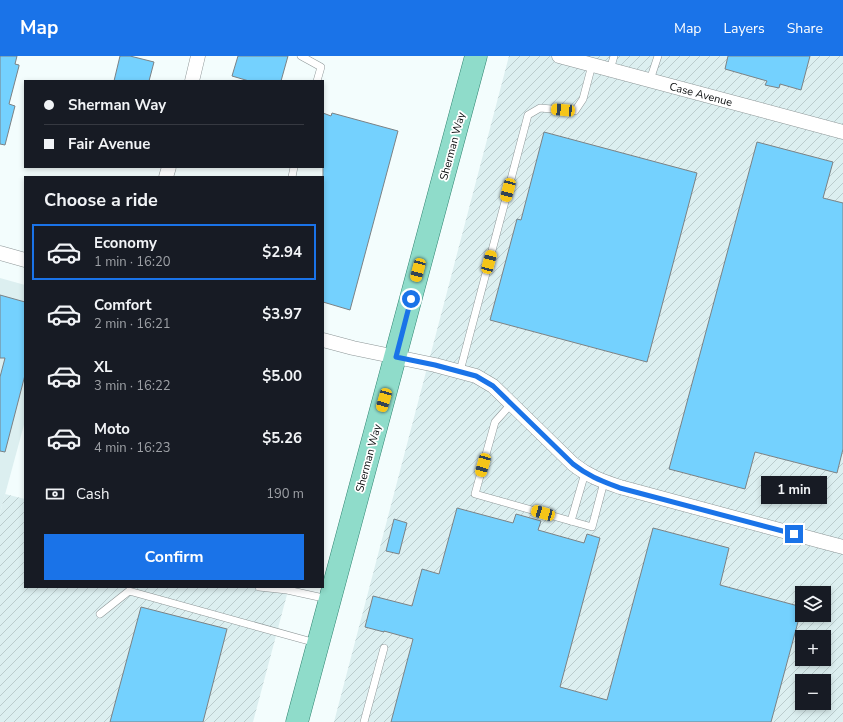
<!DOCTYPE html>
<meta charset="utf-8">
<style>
:root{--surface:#171b24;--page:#242831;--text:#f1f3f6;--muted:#9ea1a6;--line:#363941;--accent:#1a73e8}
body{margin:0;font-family:"Nunito Sans",sans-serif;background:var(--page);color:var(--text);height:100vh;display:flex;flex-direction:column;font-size:15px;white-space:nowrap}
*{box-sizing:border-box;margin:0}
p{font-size:13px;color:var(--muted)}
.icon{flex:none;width:22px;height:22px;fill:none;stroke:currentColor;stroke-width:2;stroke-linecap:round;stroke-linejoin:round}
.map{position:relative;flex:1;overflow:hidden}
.side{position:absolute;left:24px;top:120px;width:300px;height:412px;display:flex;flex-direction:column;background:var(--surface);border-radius:0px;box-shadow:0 2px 6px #0003}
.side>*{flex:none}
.top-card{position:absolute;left:24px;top:24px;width:300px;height:88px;border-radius:0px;box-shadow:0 2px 6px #0003;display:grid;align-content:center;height:88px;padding:0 20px;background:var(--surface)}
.tools{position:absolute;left:795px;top:530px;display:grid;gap:8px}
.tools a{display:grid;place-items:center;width:36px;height:36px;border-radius:0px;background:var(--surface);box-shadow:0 2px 6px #0003;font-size:20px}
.end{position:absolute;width:18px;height:18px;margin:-9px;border:5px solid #1a73e8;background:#fff;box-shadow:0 0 0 2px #fff}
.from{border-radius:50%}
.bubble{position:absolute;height:28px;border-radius:0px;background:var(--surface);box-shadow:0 2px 6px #0003;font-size:13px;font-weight:700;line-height:28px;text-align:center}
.car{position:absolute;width:12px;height:24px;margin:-12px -6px;border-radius:5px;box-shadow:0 0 3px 1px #0007;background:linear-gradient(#f5c518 24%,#345 0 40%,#f5c518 0 76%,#345 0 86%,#f5c518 0)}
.top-card b{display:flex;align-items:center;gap:14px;height:38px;font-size:15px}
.top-card b+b{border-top:1px solid var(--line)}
.top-card i{width:10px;height:10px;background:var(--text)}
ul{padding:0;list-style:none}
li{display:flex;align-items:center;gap:12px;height:56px;margin:0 8px 6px;padding:0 12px;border:2px solid transparent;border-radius:0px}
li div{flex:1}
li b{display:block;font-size:15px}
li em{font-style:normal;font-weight:700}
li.selected{border-color:var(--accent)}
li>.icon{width:36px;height:36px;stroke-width:1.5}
h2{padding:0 20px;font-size:18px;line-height:48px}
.pay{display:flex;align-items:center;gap:10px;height:44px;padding:0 20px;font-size:15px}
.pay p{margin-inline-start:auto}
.button{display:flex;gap:8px;margin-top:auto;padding:8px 20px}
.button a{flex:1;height:46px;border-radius:0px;background:var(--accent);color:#fff;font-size:16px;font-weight:700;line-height:46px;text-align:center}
header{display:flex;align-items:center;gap:24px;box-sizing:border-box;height:56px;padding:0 20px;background:var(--accent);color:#fff}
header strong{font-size:19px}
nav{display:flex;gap:22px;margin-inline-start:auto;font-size:14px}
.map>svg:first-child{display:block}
.built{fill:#dceff0}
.industrial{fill:url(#industrial-furrows);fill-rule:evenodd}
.building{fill:#74d1fe;stroke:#7b8285}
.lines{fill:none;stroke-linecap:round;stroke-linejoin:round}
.service-casing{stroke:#8d9697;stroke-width:8}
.minor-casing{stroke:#8d9697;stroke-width:15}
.primary-casing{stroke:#318572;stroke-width:23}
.service{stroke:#fff;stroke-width:7}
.minor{stroke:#fff;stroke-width:14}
.primary{stroke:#8fdcca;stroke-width:22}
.route{stroke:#1a73e8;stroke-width:5}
.labels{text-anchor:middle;stroke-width:3.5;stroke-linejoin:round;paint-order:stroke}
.street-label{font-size:11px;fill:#0b0e0f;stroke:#fff}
</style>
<header>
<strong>Map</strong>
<nav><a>Map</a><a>Layers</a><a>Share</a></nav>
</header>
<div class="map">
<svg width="843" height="666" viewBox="0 0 843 666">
<defs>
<pattern id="industrial-furrows" width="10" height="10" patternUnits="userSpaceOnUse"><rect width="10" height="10" fill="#dceff0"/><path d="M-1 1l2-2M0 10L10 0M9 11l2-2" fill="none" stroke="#bbcccd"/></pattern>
</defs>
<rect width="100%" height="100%" fill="#f3fdfd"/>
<polygon class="built" points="0,222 25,229 25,365 0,457"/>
<g class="industrial">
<path d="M509,0h334v666h-509zM802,537h22v22h-22zM802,581h22v22h-22zM802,625h22v22h-22z"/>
<polygon points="5,438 25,443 25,531 289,531 253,666 0,666 0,457"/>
</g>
<g class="building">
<polygon points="0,0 17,0 15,8 19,9 19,10 9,48 15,50 5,89 0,88"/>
<polygon points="120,0 130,0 154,6 149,25 114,25"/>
<polygon points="238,0 288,0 281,25 249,25 232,20"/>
<polygon points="728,0 810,0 801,34 780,28 779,32 765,29 767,25 725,13"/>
<polygon points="323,57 331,60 332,57 398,75 350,254 323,246"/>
<polygon points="544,76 697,117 647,306 490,264 517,163 521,164"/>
<polygon points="757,86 833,106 823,142 843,147 843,393 837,417 755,396 745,433 669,413"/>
<polygon points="0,239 25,246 25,319 5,396 0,395 0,321 5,302 0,302"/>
<polygon points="457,452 513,467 516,458 541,465 538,474 584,487 587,478 600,482 560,631 607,644 653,472 729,492 720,529 802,551 771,666 391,666 413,583 384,575 384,576 365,571 373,540 412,550 422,513 439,518"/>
<polygon points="394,463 407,467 399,498 386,495"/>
<polygon points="141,551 227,573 203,666 110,666"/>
</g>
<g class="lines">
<defs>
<g id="service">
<polyline points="301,0 321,11 317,25"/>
<polyline points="610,14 614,0"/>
<polyline points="650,24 658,0"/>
<polyline points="292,121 294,111"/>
<polyline points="460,315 528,59 540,52 575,55 583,43 592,9"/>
<polyline points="511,348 495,366 475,438 592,471 604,426"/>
<polyline points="571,465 585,417"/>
<polyline points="259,531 287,534 328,543"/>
<polyline points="100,558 129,535 316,587"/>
<polyline points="364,666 384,592"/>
</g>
<g id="minor">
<polyline points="559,0 843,76"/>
<polyline points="192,25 198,0"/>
<polyline points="166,121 169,111"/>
<polyline points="0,197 25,204"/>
<path d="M323,284l30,8 82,17 41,11 17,10 80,78c15,12 29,17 47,23l204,55 19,5"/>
</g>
<polyline id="primary" points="297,666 476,0"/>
</defs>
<use href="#service" class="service-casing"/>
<use href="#minor" class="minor-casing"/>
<use href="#primary" class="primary-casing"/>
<use href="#service" class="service"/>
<use href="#minor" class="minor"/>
<use href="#primary" class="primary"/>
</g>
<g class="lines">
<path class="route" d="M411,243l-15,58 39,8 41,11 17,10 80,78c15,12 29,17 47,24l174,46"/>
</g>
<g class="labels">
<g class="street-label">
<text transform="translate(701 38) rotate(15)" y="4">Case Avenue</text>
<text transform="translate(452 90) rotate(-75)" y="4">Sherman Way</text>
<text transform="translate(368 402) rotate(-75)" y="4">Sherman Way</text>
</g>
</g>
</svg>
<div class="tools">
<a><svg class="icon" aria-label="layers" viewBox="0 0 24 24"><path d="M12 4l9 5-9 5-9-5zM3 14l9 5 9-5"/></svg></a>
<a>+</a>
<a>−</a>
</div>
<i class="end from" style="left:411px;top:243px"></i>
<i class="end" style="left:794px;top:478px"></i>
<div class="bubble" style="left:761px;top:420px;width:66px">1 min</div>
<i class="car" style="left:563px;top:54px;rotate:275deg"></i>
<i class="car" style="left:508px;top:134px;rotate:195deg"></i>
<i class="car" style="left:489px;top:206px;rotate:15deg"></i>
<i class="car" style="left:418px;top:214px;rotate:195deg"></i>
<i class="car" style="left:384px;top:344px;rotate:196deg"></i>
<i class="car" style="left:483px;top:409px;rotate:196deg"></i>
<i class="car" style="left:543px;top:457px;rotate:286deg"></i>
<div class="top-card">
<b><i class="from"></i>Sherman Way</b>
<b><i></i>Fair Avenue</b>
</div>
<section class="side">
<h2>Choose a ride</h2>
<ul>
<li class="selected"><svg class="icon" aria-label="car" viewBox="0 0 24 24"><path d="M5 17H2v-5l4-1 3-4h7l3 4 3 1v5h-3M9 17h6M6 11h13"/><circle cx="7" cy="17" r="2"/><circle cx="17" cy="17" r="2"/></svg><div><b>Economy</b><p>1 min · 16:20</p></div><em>$2.94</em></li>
<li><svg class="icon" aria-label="car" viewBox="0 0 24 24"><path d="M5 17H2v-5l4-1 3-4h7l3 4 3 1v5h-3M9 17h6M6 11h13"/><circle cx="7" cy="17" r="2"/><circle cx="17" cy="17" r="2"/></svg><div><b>Comfort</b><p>2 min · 16:21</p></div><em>$3.97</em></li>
<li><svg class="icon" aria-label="car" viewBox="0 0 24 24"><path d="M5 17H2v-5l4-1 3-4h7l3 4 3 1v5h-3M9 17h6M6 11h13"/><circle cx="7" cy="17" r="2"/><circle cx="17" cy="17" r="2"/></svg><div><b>XL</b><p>3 min · 16:22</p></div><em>$5.00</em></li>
<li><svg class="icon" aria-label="car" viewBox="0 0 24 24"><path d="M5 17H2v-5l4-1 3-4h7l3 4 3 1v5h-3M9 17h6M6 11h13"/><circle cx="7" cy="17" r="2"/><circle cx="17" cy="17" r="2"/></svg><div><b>Moto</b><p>4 min · 16:23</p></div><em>$5.26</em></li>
</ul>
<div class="pay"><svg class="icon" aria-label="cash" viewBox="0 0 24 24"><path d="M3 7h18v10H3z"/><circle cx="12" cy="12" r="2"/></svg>Cash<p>190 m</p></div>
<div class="button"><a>Confirm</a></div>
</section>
</div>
